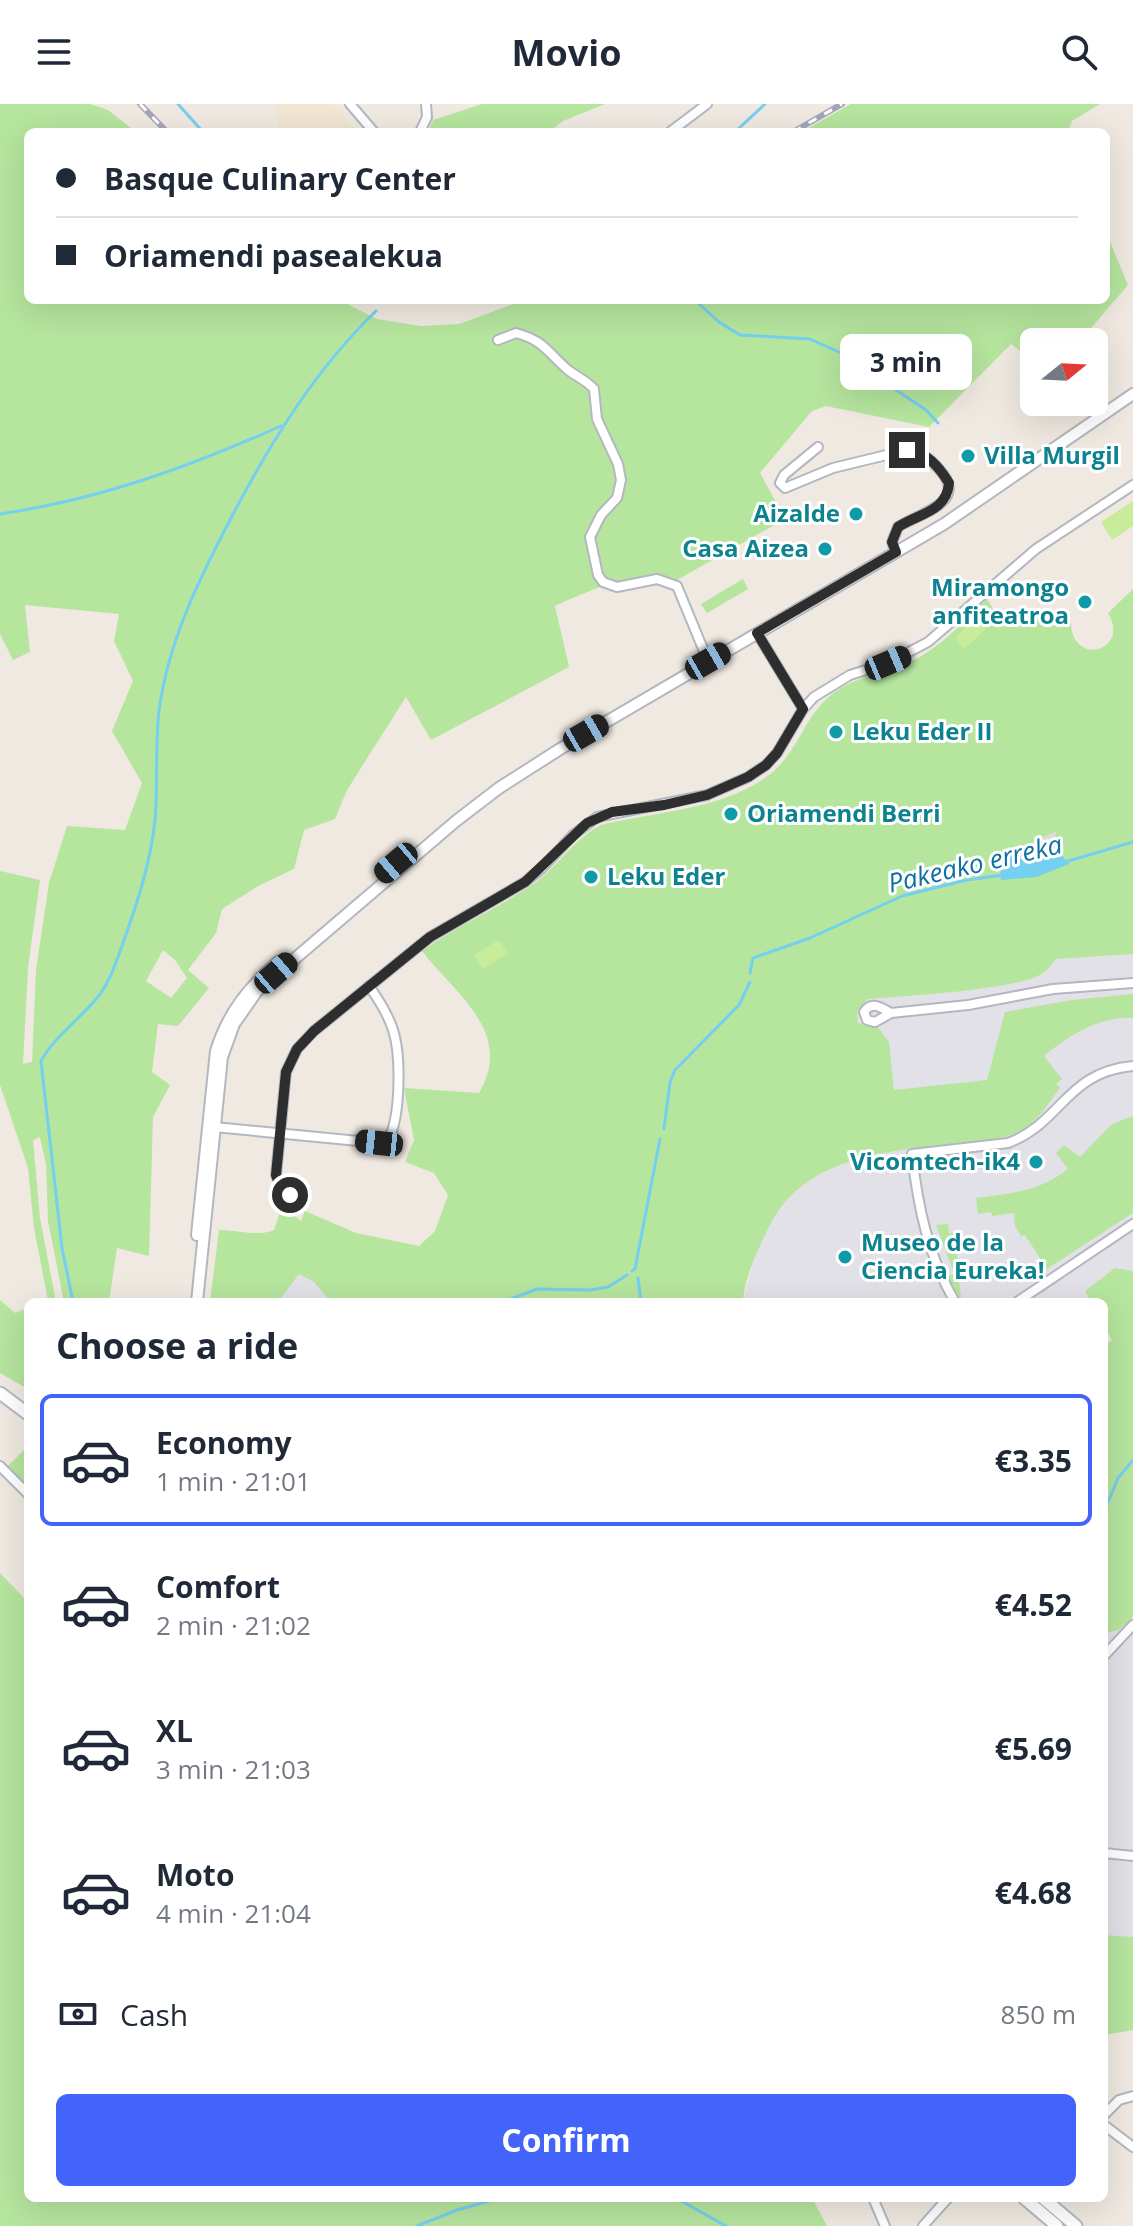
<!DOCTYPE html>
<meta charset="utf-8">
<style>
:root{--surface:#fff;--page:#f6f6f7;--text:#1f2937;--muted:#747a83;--line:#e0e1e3;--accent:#4264fb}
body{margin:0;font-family:"Open Sans",sans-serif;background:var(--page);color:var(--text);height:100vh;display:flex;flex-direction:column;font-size:30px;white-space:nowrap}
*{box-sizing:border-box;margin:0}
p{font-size:26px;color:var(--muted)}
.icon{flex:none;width:44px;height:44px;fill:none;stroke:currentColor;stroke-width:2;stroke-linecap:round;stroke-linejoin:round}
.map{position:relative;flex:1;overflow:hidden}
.drawer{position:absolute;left:24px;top:1194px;width:1084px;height:904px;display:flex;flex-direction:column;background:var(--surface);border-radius:12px;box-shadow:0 8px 32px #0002}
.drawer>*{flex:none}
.banner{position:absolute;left:24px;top:24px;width:1086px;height:176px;border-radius:12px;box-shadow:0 8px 32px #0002;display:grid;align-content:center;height:176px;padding:0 32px;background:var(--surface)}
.needle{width:52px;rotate:72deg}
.buttons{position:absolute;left:1020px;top:224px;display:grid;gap:16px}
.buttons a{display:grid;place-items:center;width:88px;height:88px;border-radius:12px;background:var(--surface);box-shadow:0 8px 32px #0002;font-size:40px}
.end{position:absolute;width:36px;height:36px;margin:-18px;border:10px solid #2e2e2e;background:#fff;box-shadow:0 0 0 4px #fff}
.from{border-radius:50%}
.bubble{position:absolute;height:56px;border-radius:12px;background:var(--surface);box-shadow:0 8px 32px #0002;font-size:26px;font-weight:700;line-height:56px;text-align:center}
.car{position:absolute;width:24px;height:48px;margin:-24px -12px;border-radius:10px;box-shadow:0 0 6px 2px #0007;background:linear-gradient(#222 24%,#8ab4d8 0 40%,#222 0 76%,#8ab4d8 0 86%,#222 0)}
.banner b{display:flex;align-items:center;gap:28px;height:76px;font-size:30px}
.banner b+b{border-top:2px solid var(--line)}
.banner i{width:20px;height:20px;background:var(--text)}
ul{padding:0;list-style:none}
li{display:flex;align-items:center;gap:24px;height:132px;margin:0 16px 12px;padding:0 16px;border:4px solid transparent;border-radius:12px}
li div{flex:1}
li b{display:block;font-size:30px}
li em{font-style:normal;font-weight:700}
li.active{border-color:var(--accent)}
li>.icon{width:72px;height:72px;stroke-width:1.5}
h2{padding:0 32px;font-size:36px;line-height:96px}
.pay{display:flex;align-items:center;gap:20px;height:88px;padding:0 32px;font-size:30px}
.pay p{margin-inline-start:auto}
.action{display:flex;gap:16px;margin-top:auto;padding:16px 32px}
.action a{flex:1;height:92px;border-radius:12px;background:var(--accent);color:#fff;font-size:32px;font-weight:700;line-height:92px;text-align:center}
header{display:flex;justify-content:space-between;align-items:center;height:104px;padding:0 32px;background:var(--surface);font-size:36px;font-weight:700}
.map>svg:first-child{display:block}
.industrial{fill:#e3e1e8}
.education{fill:#f0e6d1}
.green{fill:#b6e59e;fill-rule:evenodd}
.pitch{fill:#c9ec9a}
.plaza{fill:#dfdcd8}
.water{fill:#75cff0}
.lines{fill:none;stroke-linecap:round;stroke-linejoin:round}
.stream{stroke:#75cff0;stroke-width:3}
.minor-casing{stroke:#b4b7c1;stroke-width:12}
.tertiary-casing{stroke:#b4b7c1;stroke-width:14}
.secondary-casing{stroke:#b4b7c1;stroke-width:15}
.minor{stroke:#fff;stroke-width:8}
.tertiary{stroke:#fff;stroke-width:10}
.secondary{stroke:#fff;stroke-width:11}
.rail-casing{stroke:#a3a6b8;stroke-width:6}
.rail{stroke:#fff;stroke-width:3;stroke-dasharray:9;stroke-linecap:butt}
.route{stroke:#2e2e2e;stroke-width:10}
.culture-dot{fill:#0f9aa8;stroke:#fff;stroke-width:3}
.labels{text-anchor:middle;stroke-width:6;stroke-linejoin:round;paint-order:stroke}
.culture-label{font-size:24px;font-weight:bold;fill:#0d838f;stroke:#fff;text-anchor:start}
.water-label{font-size:26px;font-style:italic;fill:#0d6fa3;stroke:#fff}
</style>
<header><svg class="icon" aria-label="menu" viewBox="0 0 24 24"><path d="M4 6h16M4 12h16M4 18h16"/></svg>Movio<svg class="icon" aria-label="search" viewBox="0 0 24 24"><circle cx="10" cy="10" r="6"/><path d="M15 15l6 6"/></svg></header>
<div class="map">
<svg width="1133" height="2122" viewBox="0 0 1133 2122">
<rect width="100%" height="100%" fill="#efe9e1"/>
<g class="industrial">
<polygon points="1133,850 1133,1167 1115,1165 1086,1187 1091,1198 743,1198 755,1152 772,1114 796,1086 821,1069 857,1054 899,1046 858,919 857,907 868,895 943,889 1013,879 1043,870 1056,855"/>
<polygon points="299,1170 314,1178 331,1198 278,1198"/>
<polygon points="1133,1513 1133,1926 1104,1931 1104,1529 1119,1526"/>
</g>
<polygon class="education" points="275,0 332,0 358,28 279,28"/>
<g class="green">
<path d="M0,0h90l18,6 28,22h-108v168h311l38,19 44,7 38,-2 65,-24h582v-68l22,53 -49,57h-45v19l-23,-17 -82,83 -103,-21 -14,5 -52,62 25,46 -108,61c-43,-9 -83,8 -122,26l14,61 -138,73 -25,-43 -59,93 -12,29 -31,11 -10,39 -34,16 -38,24 -6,24 -28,37 21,18 -31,38 -20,-2 -6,48 18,13 -17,32 -4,139 -32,-8 -8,54h-45l-16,-81 -2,-57 -6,-27 -7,3 7,78 16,84h-13l5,-2 -14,-72 -6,-60 -28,-83v-214l40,9 -12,88 -5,96 9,-2 4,-92 13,-87 18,-57 58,4 17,-47 -30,-52 21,-50 -19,-40 5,-27 -94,-9 5,47 -17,8 -13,-26zM163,846l12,10 12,18 -16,20 -25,-17z"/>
<polygon points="482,0 605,0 563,17 549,28 428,28 433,16"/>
<polygon points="851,0 1100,0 1072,17 1068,28 802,28"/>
<polygon points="743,475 748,485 707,509 701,500"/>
<path d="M1133,485v365l-77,5c-4,4 -8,11 -13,14 -23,17 -141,23 -175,26l-11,12 1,12 18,2 13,17 5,48 93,-10 18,-68 67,-12 61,-6v24c-34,-2 -64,18 -89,38l18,23 -6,5 4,4c-11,14 -21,32 -36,41 -20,11 -42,12 -65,14 -74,9 -158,12 -193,90 -10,21 -22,46 -23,69h-412l-17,-20 -15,-8 -21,28h-68l9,-72c17,0 39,7 55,0l5,-15 9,-5 13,11 4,-10 51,22 63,13 16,-15 13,-36 -14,-22 -29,-11 9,-22 -10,-52 75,5c36,-61 -25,-100 -57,-142 36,-26 77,-43 113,-68 24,-18 39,-44 66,-58 55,-14 136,-16 178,-59 23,-24 29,-57 59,-76 19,-13 42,-16 63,-24 34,-13 61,-42 86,-67l12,19 25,2 3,-8 44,11c1,44 60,28 37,-10z"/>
<path d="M1133,1012v97l-86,56 -22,-34 -4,1 -6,-10 -1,-13 -22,3 -1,-4 -13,2 -2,-16c33,-4 65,-7 92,-29l-12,-16 8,-8 16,12 32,-33z"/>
<polygon points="948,1120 949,1129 955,1129 961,1195 948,1173 954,1169 936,1121"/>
<polygon points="1115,1164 1133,1167 1133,1513 1119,1526 1104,1529 1104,1242 1112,1236 1104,1222 1104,1198 1091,1198 1085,1187"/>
<polygon points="0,1196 15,1209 28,1204 28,1285 0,1269"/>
<polygon points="28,1342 28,1382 8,1362"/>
<polygon points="0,1469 28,1498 28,2094 812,2094 827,2122 0,2122"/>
<polygon points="1104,1831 1133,1833 1133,1926 1104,1931"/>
</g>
<g class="pitch">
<polygon points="1133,397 1133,422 1112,436 1101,418"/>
<polygon points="976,514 986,525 964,545 955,533"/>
<polygon points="499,836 508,849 483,865 474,851"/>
</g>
<polygon class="plaza" points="1056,727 1055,742 1044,747 1036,756 1022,756 1011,749"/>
<polygon class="water" points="1050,743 1055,743 1069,760 1036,773 1001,776 999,759 1011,749 1022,756 1036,756"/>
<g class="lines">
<g class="stream">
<polyline points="178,0 203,28"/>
<polyline points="735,28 765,0"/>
<polyline points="695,196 719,218 740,231 810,235 841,249 926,306 938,319"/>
<path d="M0,410c101,-15 189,-47 281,-88"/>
<polyline points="1065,758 1133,738"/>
<polyline points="750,869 753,854 810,834 902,792 967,776 1003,771"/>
<polyline points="664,1025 670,978 675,966 739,901 750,878"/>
<polyline points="632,1167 635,1165 660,1035"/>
<polyline points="638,1174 641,1198"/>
<path d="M73,1198l-11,-54 -21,-187c14,-25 38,-41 56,-63 12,-14 20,-38 26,-55 14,-39 28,-82 32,-123 3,-36 0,-73 4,-109 9,-69 40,-132 72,-193 40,-76 83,-147 145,-207"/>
<polyline points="503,1198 537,1185 590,1186 608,1183 627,1171"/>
<polyline points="1104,1408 1118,1374 1133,1356"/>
<polyline points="676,2094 726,2122"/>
<polyline points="417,2122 457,2106 500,2094"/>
</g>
<defs>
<g id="minor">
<polyline points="350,0 374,28"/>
<polyline points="420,28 427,13 426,0"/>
<polyline points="670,28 707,0"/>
<path d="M498,236l18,-7c29,8 31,19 52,37 9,7 18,10 26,19l3,30 21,45 3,16 -4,18 -16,17 -11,22 8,38 5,7 14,5 40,-8 20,7 31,75"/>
<path d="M818,343l-34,28 -4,8 5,5 48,-20 74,-18c14,2 22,8 32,19 31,34 -20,44 -41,58l-6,15 4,10"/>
<polyline points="757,529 803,605"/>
<path d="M891,909c-10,-5 -19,-13 -27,-1l3,8 8,2 16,-9 77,-8 85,-16 80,-6"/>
<path d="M214,1023l165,16c6,-2 11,-5 13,-12 8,-24 9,-77 1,-101 -5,-16 -14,-30 -24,-44"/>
<circle cx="282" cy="1090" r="8"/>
<polyline points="280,1082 276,1071 286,968 297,945 314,927 430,833 525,778 542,764 573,731 597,713 707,691 748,673 766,661 777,649 803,605 814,593 850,571 888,559 928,538 1036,445 1133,381"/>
<path d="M955,1198c-27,-47 -37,-94 -43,-148l96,-11c54,-20 58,-71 125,-77"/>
<polyline points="1017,1198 1133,1120"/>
<polyline points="0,1362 28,1390"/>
<polyline points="1104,1552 1133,1521"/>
<polyline points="1104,1749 1133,1752"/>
<polyline points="1104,2011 1119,1996 1133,1992"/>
<polyline points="1104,2021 1133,2043"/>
<polyline points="873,2094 885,2122"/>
<polyline points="923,2122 948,2094"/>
</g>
<g id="tertiary">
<path d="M197,1131l19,-184c12,-38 32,-63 62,-89"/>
<polyline points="197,1198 222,953 234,920 257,887 456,717 499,684 560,645 944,420 1133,290"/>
</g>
<g id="secondary">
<polyline points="0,1289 28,1310"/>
<polyline points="1024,2094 1057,2122"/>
<polyline points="1043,2094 1076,2122"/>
</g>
</defs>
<use href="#minor" class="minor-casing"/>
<use href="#tertiary" class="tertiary-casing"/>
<use href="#secondary" class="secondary-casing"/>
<use href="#minor" class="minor"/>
<use href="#tertiary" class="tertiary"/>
<use href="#secondary" class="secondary"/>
<defs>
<g id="rail">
<polyline points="140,0 167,28"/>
<polyline points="793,28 842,0"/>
<polyline points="428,196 457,196"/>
</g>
</defs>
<use href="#rail" class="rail-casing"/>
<use href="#rail" class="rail"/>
</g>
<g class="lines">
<path class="route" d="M290,1091l-4,-8 -6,-1 -4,-11 10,-103 11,-23 17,-18 116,-94 95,-55 62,-59 25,-11 52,-7 43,-10 41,-18 18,-12 11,-12 26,-44 -46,-76 139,-81 -4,-10 6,-15c19,-13 49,-15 51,-44 -10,-16 -22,-31 -42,-33"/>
</g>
<g class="culture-dot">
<circle cx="968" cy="352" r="8"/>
<circle cx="856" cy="410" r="8"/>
<circle cx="825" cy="445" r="8"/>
<circle cx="1085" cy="498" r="8"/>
<circle cx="836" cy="628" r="8"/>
<circle cx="731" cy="710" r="8"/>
<circle cx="591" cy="773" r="8"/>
<circle cx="1036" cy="1058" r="8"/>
<circle cx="845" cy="1153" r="8"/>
</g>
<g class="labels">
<g class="culture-label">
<text x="984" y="360">Villa Murgil</text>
<text x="840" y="418" text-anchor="end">Aizalde</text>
<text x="809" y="453" text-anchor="end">Casa Aizea</text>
<text x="1069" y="492" text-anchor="end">Miramongo<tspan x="1069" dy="28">anfiteatroa</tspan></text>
<text x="852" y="636">Leku Eder II</text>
<text x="747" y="718">Oriamendi Berri</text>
<text x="607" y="781">Leku Eder</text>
<text x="1020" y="1066" text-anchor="end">Vicomtech-ik4</text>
<text x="861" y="1147">Museo de la<tspan x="861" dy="28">Ciencia Eureka!</tspan></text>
</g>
<g class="water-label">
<text transform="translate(975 760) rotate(-13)" y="9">Pakeako erreka</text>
</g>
</g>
</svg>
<div class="buttons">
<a><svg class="needle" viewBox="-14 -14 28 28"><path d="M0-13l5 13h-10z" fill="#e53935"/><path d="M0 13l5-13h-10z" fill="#747a83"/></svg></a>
</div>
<i class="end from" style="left:290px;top:1091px"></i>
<i class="end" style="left:907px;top:346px"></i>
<div class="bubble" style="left:840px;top:230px;width:132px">3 min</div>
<i class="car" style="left:708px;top:557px;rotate:60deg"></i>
<i class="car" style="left:888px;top:559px;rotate:67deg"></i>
<i class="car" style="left:586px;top:629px;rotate:60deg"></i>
<i class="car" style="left:396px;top:759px;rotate:230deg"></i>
<i class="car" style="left:276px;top:869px;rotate:49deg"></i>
<i class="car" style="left:379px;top:1039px;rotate:276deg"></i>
<div class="banner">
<b><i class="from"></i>Basque Culinary Center</b>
<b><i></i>Oriamendi pasealekua</b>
</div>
<section class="drawer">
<h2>Choose a ride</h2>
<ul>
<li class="active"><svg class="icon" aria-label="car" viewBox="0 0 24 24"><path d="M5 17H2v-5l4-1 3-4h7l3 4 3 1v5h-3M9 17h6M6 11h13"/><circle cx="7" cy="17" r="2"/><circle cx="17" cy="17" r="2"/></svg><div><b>Economy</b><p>1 min · 21:01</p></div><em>€3.35</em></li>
<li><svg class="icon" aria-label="car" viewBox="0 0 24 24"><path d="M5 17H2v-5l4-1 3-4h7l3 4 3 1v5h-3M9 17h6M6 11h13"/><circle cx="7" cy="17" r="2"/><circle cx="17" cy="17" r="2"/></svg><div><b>Comfort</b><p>2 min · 21:02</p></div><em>€4.52</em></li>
<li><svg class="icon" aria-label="car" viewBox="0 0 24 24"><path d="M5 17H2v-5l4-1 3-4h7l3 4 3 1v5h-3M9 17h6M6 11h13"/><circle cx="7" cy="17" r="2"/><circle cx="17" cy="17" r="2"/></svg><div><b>XL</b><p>3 min · 21:03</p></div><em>€5.69</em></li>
<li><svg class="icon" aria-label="car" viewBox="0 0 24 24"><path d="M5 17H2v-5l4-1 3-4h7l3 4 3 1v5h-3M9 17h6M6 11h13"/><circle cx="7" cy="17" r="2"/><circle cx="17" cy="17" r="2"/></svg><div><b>Moto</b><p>4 min · 21:04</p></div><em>€4.68</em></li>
</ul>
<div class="pay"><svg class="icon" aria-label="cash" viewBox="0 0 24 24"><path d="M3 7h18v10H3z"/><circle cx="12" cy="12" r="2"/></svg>Cash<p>850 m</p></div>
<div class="action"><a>Confirm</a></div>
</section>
</div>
